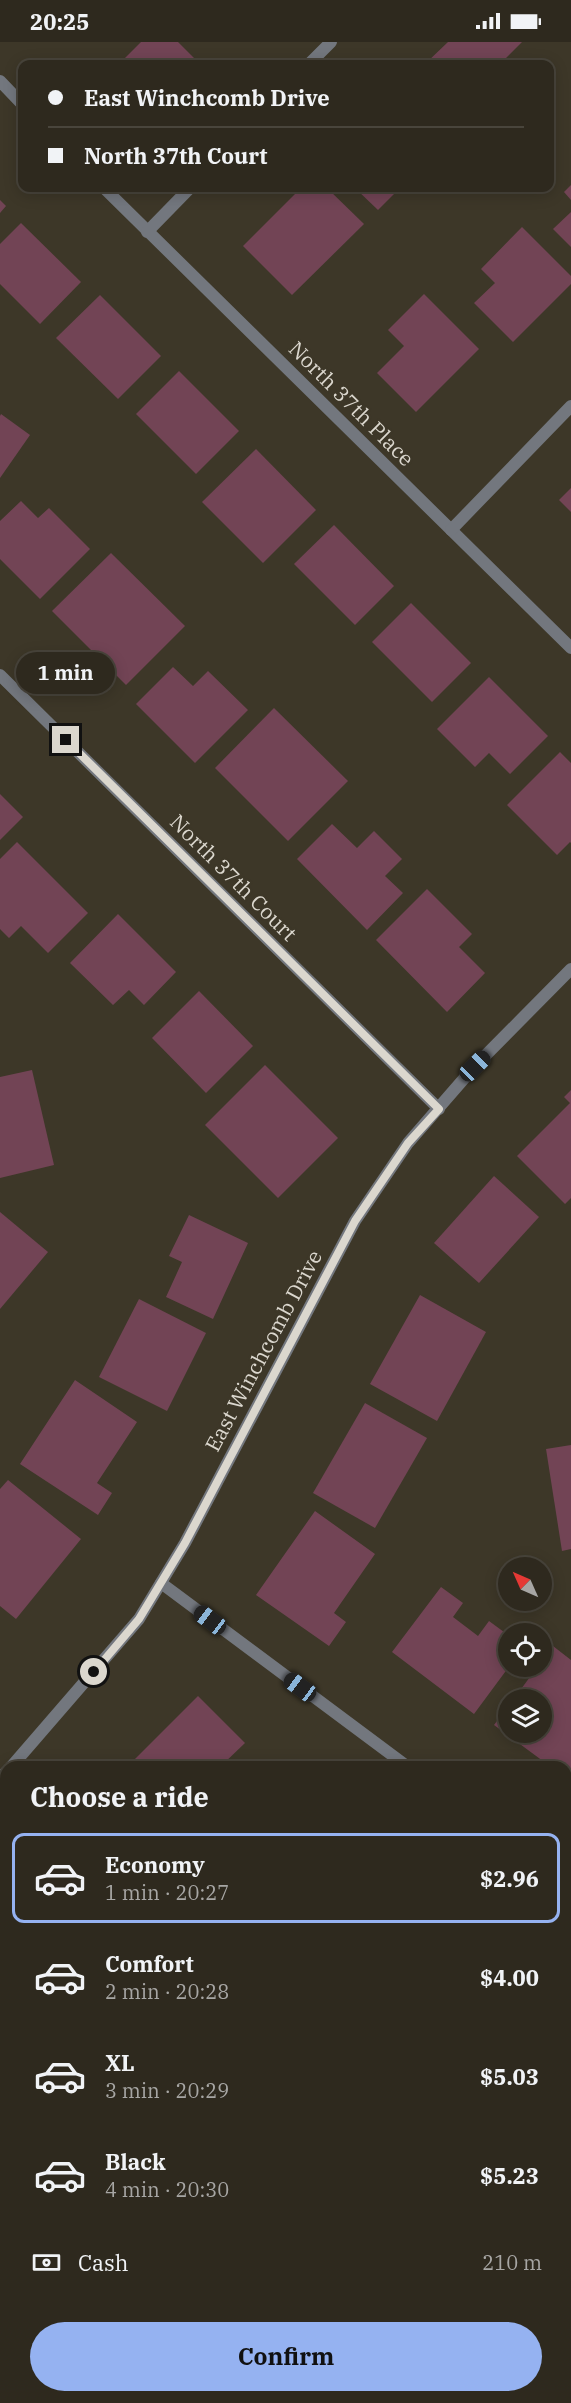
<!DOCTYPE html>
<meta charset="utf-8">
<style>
:root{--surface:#2e291e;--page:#3a352b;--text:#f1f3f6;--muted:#a7a6a4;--line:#49453c;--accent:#95b2f1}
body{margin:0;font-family:"IBM Plex Serif",serif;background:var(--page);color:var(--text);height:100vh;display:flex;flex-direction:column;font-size:22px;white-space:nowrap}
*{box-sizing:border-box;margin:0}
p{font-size:20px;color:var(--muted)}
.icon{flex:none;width:33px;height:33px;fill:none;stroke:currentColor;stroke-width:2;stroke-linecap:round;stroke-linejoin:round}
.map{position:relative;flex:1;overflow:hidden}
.side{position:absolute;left:0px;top:1719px;width:572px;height:642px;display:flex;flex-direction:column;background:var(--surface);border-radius:18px 18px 0 0;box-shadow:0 3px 15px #0003,0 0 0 2px var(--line)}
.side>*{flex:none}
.hud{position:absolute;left:18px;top:18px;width:536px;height:132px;border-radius:12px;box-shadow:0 3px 15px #0003,0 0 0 2px var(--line);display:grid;align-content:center;height:132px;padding:0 30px;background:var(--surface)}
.needle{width:39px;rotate:315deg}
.buttons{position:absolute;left:498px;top:1515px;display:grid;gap:12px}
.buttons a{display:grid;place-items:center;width:54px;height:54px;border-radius:50%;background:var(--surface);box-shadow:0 3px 15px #0003,0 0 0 2px var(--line);font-size:30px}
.end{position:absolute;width:27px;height:27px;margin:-14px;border:8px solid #dbd7ce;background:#111;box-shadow:0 0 0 3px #111}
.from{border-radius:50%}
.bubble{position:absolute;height:42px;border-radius:21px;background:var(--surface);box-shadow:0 3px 15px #0003,0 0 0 2px var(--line);font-size:20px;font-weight:800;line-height:42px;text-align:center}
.car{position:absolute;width:18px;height:36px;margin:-18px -9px;border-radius:8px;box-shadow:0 0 4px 2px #0007;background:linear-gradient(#222 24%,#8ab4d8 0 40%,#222 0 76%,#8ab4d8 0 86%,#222 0)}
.hud b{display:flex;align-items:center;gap:21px;height:57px;font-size:22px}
.hud b+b{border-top:2px solid var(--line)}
.hud i{width:15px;height:15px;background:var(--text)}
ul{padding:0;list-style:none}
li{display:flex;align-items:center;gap:18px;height:90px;margin:0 12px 9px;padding:0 18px;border:3px solid transparent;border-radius:12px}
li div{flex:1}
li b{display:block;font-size:22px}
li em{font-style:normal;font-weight:800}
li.current{border-color:var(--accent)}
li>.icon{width:54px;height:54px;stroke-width:1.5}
h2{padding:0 30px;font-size:27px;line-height:72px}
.pay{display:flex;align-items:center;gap:15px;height:66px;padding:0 30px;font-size:22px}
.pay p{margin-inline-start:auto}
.action{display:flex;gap:12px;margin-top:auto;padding:12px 30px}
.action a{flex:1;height:69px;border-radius:36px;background:var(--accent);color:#111;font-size:24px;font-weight:800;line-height:69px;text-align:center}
.status{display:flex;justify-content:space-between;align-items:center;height:42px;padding:0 30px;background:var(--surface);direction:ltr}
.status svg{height:16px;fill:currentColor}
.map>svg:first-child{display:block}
.building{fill:#724455}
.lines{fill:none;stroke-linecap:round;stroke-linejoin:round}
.minor{stroke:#73777e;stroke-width:12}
.route{stroke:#dbd7ce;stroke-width:8}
.labels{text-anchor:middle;stroke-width:4.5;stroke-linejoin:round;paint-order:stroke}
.street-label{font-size:21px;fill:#dbd7ce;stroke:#3d3728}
</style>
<div class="status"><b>20:25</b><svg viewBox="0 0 49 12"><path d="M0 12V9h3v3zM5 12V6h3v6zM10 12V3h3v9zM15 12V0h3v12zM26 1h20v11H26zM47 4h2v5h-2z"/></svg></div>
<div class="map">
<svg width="571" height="2361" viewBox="0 0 571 2361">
<rect width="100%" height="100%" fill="#3d3728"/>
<g class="building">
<polygon points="141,0 178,0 198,20 196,22 119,22"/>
<polygon points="448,0 522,0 505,17 511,22 425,22"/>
<polygon points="571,143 571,158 564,150"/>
<polygon points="301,146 327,146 364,182 292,253 243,204"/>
<polygon points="355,146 400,146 378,168"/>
<polygon points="0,158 6,164 0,171"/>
<polygon points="571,170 571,205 553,187"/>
<polygon points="21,181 81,240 40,282 0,242 0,202"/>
<polygon points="522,185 571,234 571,242 513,300 474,261 495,241 481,227"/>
<polygon points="424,252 479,307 416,370 377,331 404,304 388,288"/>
<polygon points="100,253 161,314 118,357 56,296"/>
<polygon points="179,329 239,389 196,432 136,372"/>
<polygon points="1,372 30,393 0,436 0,374"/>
<polygon points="256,407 316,468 263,521 202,460"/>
<polygon points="571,446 571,470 559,458"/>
<polygon points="21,459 38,476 49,466 90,507 40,557 0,517 0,479"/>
<polygon points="334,483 394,544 355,583 294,522"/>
<polygon points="111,511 185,584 126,643 52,569"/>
<polygon points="411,561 471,621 432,660 372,600"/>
<polygon points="173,625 193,644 208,629 248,668 195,721 136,662"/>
<polygon points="489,635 548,694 510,732 489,711 475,725 437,687"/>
<polygon points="274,666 348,739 288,799 215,726"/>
<polygon points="560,710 571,721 571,801 570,800 557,813 507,763"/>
<polygon points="0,752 23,775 0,798"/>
<polygon points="332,782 357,806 374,789 402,817 385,834 403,851 367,888 297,817"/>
<polygon points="17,800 88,871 48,911 21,884 9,896 0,887 0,817"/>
<polygon points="427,847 472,892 459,905 485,931 447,970 376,898"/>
<polygon points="118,872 176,930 144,963 129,948 113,963 70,921"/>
<polygon points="199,949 253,1004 206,1051 152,996"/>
<polygon points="265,1023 338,1096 278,1156 205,1083"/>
<polygon points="32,1028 54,1123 0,1136 0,1035"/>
<polygon points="571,1048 571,1156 565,1162 517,1114 570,1061 564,1055"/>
<polygon points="494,1134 539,1175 479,1241 434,1201"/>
<polygon points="0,1170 48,1210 0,1267"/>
<polygon points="189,1173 248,1201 213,1277 166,1255 182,1220 169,1214"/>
<polygon points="420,1253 486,1290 437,1379 370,1342"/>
<polygon points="139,1257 206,1291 167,1369 99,1335"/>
<polygon points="75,1338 137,1380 97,1441 112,1451 98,1473 20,1422"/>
<polygon points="365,1361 427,1396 375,1486 313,1451"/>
<polygon points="571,1403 571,1507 562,1509 546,1407"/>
<polygon points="8,1438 81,1497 16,1577 0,1564 0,1447"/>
<polygon points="315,1469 375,1512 334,1571 346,1580 329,1604 256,1553"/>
<polygon points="441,1545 463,1561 453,1575 478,1594 489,1579 508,1593 508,1626 474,1672 392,1610"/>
<polygon points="553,1604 571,1618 571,1740 566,1736 566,1725 551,1725 494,1683 508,1664 508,1690 542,1690 542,1658 513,1658 538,1624 542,1624 542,1619"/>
<polygon points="198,1654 245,1701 220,1725 127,1725"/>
<polygon points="6,1854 6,1950 5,1951 0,1947 0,1860"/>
<polygon points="566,1909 571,1915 571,1994 566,2000"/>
<polygon points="0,2139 6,2145 6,2221 0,2227"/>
<polygon points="566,2214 571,2219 571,2259 566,2265"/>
<polygon points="97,2355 167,2355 173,2361 91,2361"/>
<polygon points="382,2355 383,2355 389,2361 376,2361"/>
<polygon points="408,2355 458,2355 452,2361 414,2361"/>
</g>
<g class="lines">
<g class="minor">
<polyline points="309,22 331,0"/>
<polyline points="0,39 22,62"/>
<polyline points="104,146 571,606"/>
<polyline points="147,190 190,146"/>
<polyline points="451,488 571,364"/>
<polyline points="0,633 439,1067"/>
<polyline points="161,1541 408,1725"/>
<polyline points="11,1725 139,1577 185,1501 355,1179 408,1101 475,1024 571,927"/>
<polyline points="0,1736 6,1730"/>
<polyline points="566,1839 571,1843"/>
<polyline points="0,2346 6,2340"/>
</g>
</g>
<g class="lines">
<polyline class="route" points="66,698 439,1067 408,1101 355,1179 185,1501 139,1577 94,1630"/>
</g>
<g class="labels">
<g class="street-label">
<text transform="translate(351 362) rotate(45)" y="7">North 37th Place</text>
<text transform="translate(233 836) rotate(45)" y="7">North 37th Court</text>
<text transform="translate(264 1309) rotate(-62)" y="7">East Winchcomb Drive</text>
</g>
</g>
</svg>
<div class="buttons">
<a><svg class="needle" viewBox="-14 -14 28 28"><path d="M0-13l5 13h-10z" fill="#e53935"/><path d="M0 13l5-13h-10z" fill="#a7a6a4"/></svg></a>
<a><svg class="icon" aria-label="locate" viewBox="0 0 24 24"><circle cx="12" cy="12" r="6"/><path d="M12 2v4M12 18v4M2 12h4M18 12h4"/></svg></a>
<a><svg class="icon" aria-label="layers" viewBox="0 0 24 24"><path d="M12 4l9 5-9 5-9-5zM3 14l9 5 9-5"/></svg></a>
</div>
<i class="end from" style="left:94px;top:1630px"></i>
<i class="end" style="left:66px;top:698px"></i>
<div class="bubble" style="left:16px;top:610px;width:99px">1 min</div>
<i class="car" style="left:475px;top:1024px;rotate:45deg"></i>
<i class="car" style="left:210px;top:1578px;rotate:307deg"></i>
<i class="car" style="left:300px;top:1645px;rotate:306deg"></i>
<div class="hud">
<b><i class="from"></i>East Winchcomb Drive</b>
<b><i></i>North 37th Court</b>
</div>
<section class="side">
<h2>Choose a ride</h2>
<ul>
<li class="current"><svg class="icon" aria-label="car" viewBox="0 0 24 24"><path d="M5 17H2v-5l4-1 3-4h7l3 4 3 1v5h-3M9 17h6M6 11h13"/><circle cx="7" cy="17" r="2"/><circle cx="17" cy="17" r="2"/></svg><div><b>Economy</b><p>1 min · 20:27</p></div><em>$2.96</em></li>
<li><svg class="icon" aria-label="car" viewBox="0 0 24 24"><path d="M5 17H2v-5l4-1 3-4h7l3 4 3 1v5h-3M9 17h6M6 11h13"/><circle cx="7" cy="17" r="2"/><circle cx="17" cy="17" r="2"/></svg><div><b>Comfort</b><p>2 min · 20:28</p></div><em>$4.00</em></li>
<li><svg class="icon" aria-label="car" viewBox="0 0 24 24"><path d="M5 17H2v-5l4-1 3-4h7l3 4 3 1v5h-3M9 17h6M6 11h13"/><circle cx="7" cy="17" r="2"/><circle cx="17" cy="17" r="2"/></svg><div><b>XL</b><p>3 min · 20:29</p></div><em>$5.03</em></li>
<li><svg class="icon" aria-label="car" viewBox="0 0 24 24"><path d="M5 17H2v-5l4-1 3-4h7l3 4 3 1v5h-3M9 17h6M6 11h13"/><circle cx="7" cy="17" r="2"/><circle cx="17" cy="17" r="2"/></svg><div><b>Black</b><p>4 min · 20:30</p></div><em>$5.23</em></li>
</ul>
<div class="pay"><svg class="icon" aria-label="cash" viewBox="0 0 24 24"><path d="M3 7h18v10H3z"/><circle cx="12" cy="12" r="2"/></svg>Cash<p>210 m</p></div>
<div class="action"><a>Confirm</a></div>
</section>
</div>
